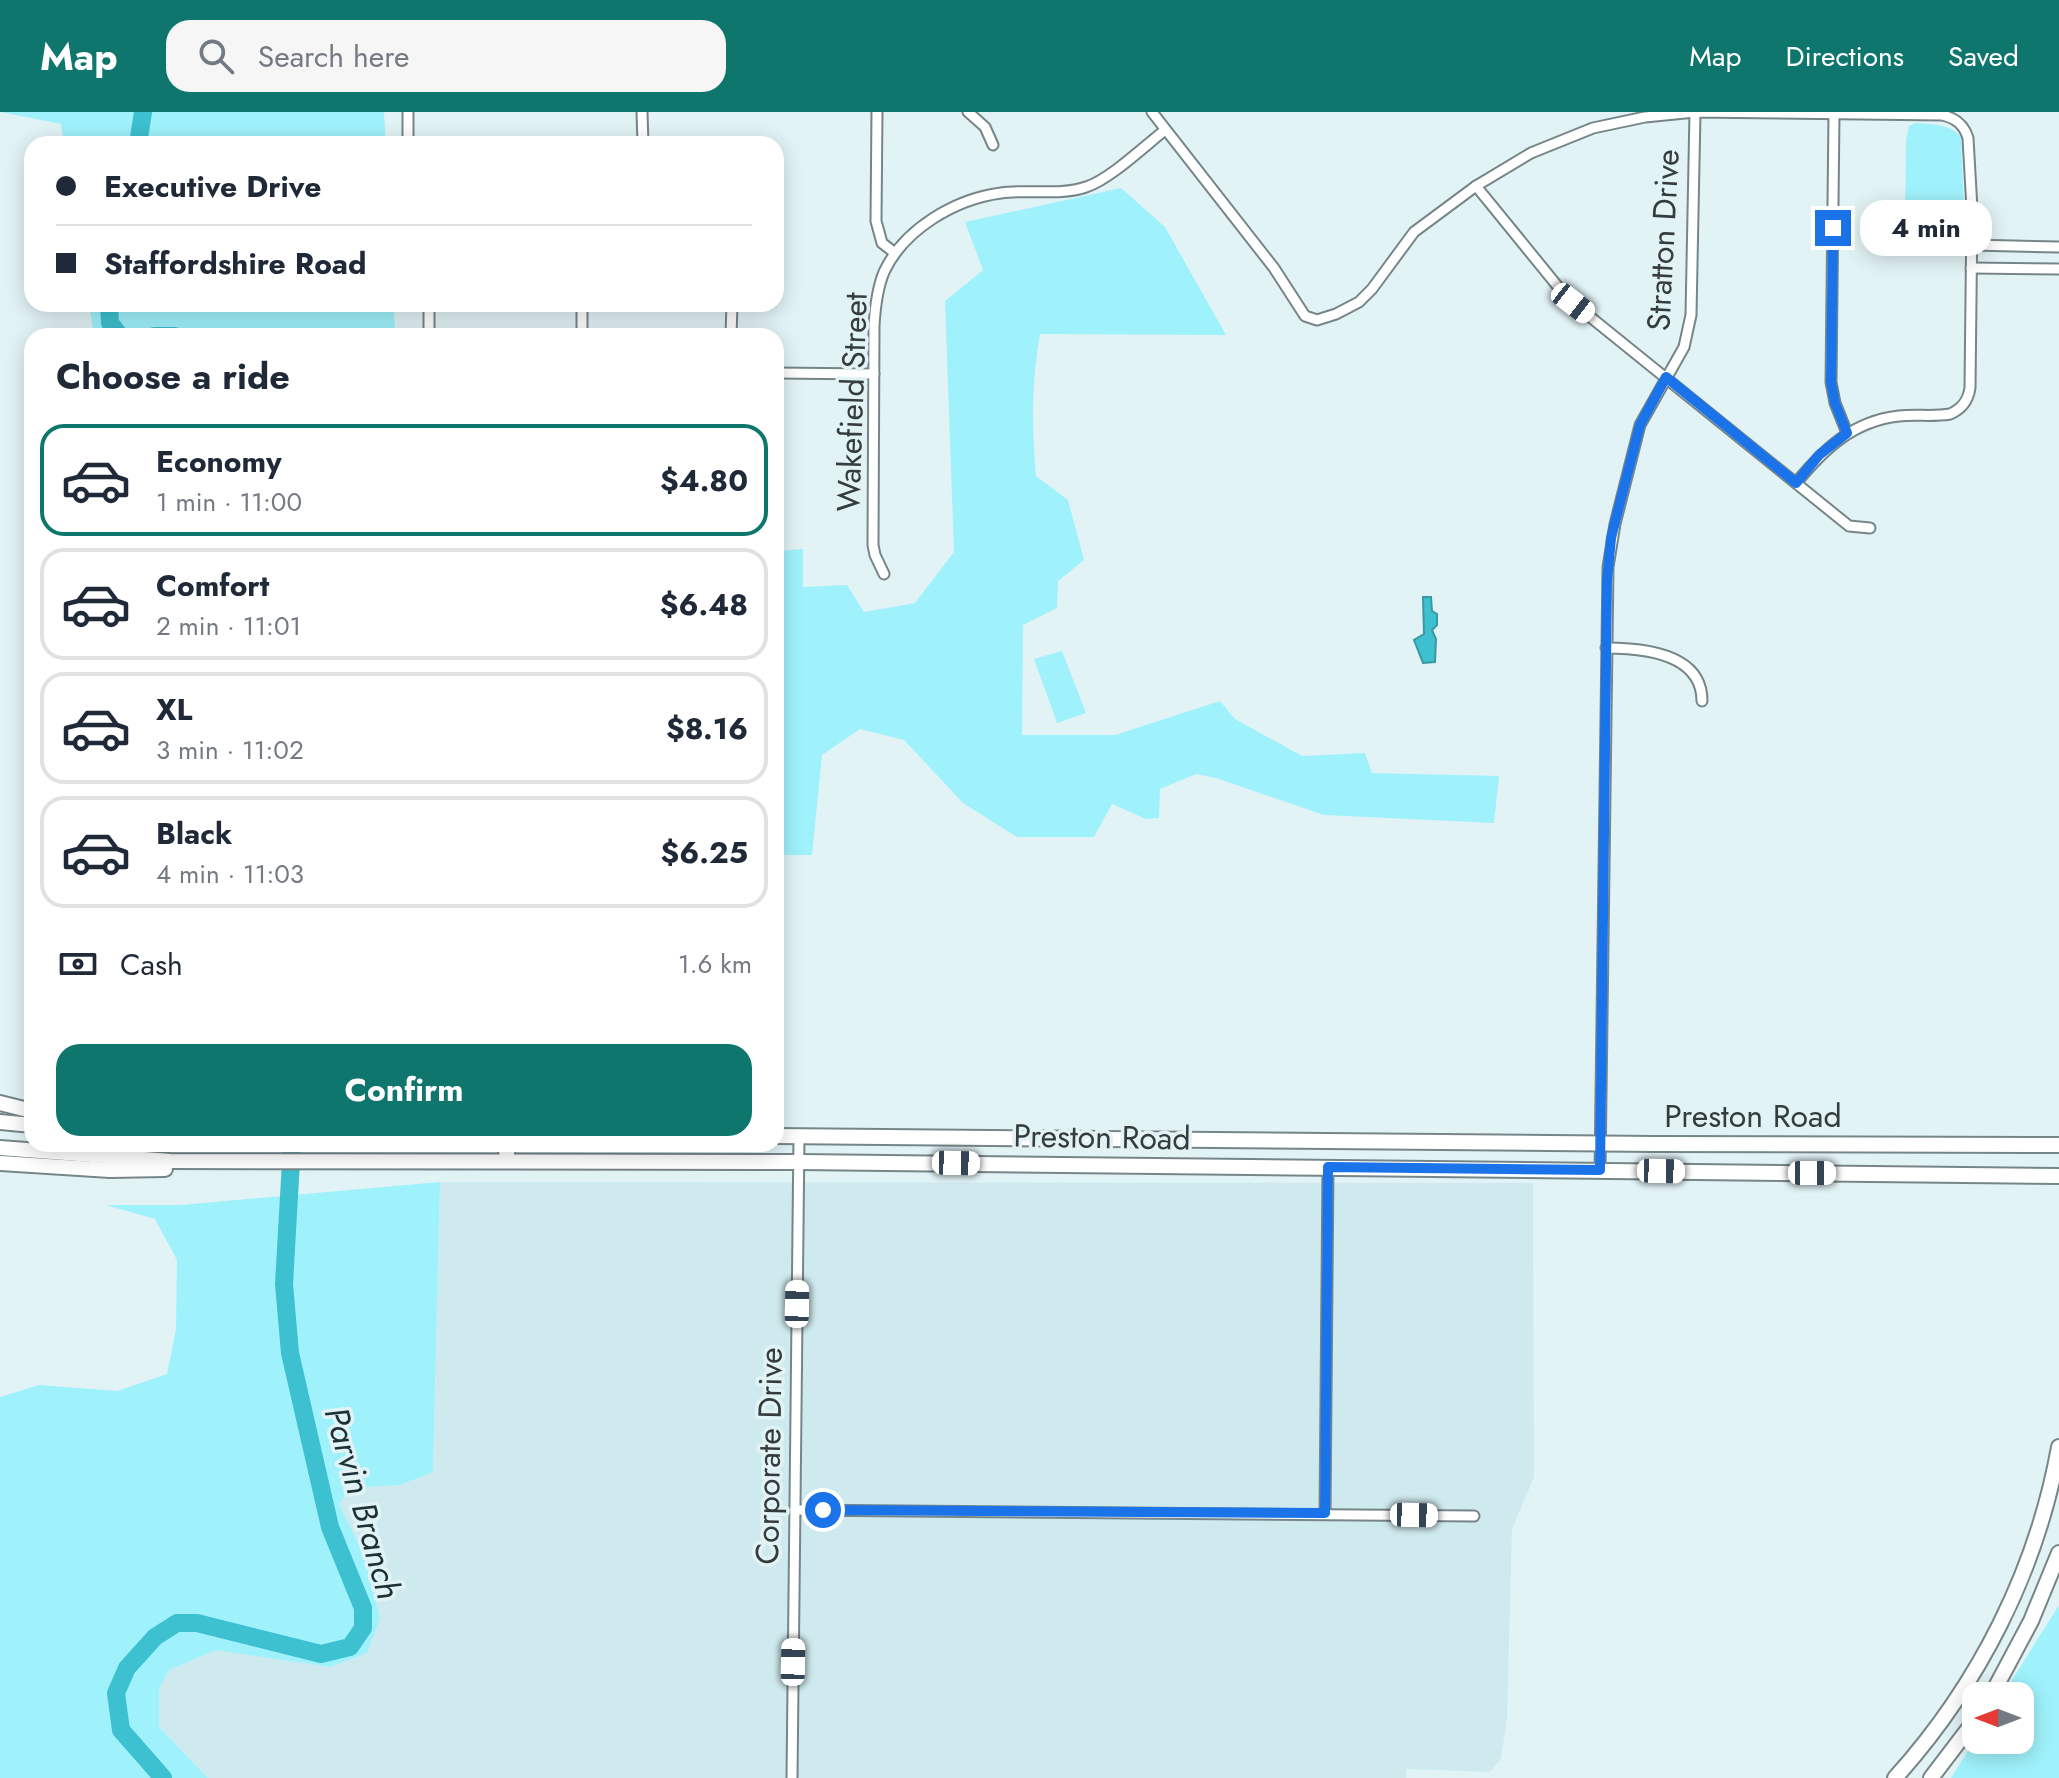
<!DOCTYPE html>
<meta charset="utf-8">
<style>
:root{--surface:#fff;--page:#f6f6f7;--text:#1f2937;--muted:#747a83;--line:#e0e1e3;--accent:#0f766e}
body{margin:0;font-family:Jost,sans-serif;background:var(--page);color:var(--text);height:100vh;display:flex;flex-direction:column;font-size:30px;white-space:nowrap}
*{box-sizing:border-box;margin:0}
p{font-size:26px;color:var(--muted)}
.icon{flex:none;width:44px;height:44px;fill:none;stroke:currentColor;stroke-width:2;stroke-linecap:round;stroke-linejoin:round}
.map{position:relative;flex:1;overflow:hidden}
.details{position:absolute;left:24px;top:216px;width:760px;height:824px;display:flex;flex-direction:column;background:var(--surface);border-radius:24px;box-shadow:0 4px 20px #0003}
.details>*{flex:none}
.hud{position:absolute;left:24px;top:24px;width:760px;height:176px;border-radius:24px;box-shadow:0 4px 20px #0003;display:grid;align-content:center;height:176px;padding:0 32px;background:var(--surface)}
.needle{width:52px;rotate:270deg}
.controls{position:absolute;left:1962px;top:1570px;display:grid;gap:16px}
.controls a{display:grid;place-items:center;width:72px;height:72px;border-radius:16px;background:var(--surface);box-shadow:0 4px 20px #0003;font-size:40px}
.end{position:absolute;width:36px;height:36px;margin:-18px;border:10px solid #1a73e8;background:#fff;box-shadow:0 0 0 4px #fff}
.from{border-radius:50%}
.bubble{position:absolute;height:56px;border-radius:24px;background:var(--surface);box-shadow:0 4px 20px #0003;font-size:26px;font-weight:700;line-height:56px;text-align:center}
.car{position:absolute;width:24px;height:48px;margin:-24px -12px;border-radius:10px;box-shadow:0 0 6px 2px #0007;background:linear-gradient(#fff 24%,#345 0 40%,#fff 0 76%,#345 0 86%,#fff 0)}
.hud b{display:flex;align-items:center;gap:28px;height:76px;font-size:30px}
.hud b+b{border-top:2px solid var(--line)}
.hud i{width:20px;height:20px;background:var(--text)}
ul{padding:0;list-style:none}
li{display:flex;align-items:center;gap:24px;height:112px;margin:0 16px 12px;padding:0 16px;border:4px solid var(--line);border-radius:24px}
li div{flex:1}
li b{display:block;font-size:30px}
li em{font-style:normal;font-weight:700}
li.on{border-color:var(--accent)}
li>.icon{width:72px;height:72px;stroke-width:1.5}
h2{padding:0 32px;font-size:36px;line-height:96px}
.pay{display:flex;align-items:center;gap:20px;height:88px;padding:0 32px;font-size:30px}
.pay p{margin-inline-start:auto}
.action{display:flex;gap:16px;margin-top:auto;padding:16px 32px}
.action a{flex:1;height:92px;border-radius:24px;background:var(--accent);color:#fff;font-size:32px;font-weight:700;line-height:92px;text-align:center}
header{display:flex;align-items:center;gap:48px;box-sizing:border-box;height:112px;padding:0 40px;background:var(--accent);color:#fff}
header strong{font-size:38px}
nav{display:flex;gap:44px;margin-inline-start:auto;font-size:28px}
.search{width:560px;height:72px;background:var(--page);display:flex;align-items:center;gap:20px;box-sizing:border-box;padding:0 28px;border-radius:24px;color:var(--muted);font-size:30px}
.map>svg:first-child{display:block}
.built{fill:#cfeaee}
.green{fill:#9ff2fc}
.water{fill:#3dc0cf;stroke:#3b98a3;stroke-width:2}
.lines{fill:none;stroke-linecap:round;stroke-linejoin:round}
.river{stroke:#3dc0cf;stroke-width:18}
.street-casing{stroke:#768688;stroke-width:13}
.secondary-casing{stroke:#768688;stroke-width:18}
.primary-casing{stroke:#768688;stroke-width:18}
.street{stroke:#fff;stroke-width:9}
.secondary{stroke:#fff;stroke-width:14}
.primary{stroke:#fff;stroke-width:14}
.route{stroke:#1a73e8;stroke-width:10}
.labels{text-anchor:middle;stroke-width:7;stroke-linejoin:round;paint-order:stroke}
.street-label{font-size:32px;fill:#353c3d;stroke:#e2f3f6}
.water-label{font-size:34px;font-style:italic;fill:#1c3234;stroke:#e2f3f6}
</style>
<header>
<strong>Map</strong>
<div class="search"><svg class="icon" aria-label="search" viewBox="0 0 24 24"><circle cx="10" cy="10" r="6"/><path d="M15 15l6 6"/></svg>Search here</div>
<nav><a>Map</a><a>Directions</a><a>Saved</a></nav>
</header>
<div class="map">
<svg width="2059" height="1666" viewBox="0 0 2059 1666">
<rect width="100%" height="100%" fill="#e2f3f6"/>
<polygon class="built" points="440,1070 1533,1071 1534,1365 1512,1417 1507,1607 1501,1647 1490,1660 1406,1657 1406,1666 208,1666 159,1615 159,1577 169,1558 216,1538 258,1543 364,1443 339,1392 351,1376 400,1373 433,1360"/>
<g class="green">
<polygon points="0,0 384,0 386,32 64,32 61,12"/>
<path d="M1916,11c16,2 34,0 45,14l4,96 -60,-1 1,-92 3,-14z"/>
<path d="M1121,76l44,39 61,108 -186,-1c-9,53 -8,89 -4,142l32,24 16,60 -26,21 -1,27 -34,17 -1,110h93l105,-34 15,18 67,37 63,-3 7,20 127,3 -5,47 -170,-8 -108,-37 -20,-4 -36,15 -1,29 -13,1 -34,-15 -18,33h-77l-54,-34 -59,-63 -44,-11 -38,26 -10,100h-36v-304l27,-2v38l44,-2 17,27 51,-9 39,-51 -9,-251 38,-31 -18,-48z"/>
<polygon points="89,192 394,192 395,224 94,224"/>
<polygon points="1062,539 1086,601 1057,611 1034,547"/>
<polygon points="440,1070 433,1360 400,1373 351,1376 339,1392 364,1443 380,1506 367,1541 330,1555 216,1538 169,1558 159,1577 159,1615 208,1666 0,1666 0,1285 39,1273 117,1279 167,1262 176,1217 177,1148 155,1107 106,1093 181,1093"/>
<polygon points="2059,1493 2059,1666 1951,1666 1976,1626 1976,1628 2020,1628 2020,1584 2002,1584"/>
</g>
<polygon class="water" points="1423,485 1431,485 1432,499 1437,502 1437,513 1432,518 1436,527 1435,550 1423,551 1414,528 1424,522"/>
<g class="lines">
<g class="river">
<polyline points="138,32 143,0"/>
<polyline points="109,192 110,211 120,224"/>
<polyline points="154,224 175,224"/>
<polyline points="163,1666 121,1618 116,1581 127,1556 155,1525 177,1511 197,1511 321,1542 350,1535 363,1516 363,1496 330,1415 290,1241 284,1172 292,1032"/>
</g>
<defs>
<g id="street">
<polyline points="408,0 408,32"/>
<polyline points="642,0 643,32"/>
<polyline points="877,0 876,109 882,131 895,141"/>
<polyline points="968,0 985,15 993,33"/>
<path d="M1152,0l122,156 31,48 12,4 19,-6 23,-12 13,-13 42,-57 62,-46 55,-33 62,-25 52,-11 50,-5 247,3c14,3 22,10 26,23l4,71 -2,179c-2,13 -8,21 -20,26 -17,3 -34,0 -51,2 -46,5 -75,33 -103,67"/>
<polyline points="1834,2 1831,270 1835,291 1847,321"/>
<polyline points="1476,74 1568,187 1849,414 1870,416"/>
<polyline points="1972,133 2059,135"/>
<polyline points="1971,156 2059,157"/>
<polyline points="429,224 429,192"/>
<polyline points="582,224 582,192"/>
<polyline points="731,224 732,192"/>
<polyline points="776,261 874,262"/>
<path d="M884,462l-9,-19 -2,-10 1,-219c1,-18 3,-37 10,-54 20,-43 71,-73 117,-79 27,-4 59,3 85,-6 23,-7 60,-42 79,-57"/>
<path d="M1606,536c37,0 96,5 96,53"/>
<polyline points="501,1032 507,1050"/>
<polyline points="507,1050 512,1032"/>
<polyline points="1600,1058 1608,455 1615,412 1640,313 1684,235 1691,203 1695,0"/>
<polyline points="795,1398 1474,1404"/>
<polyline points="1325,1401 1328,1055"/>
<polyline points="792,1666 799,1024"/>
</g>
<g id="secondary">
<polyline points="1991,1584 2031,1509 2059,1441"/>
<path d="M1895,1666c84,-93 142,-208 164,-331"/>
<polyline points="1931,1666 1976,1607"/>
</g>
<g id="primary">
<polyline points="0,991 32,999"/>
<polyline points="0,1010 32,1013"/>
<polyline points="776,1024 1654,1032 2059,1033"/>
<polyline points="0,1036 170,1049 799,1050 2059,1064"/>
<polyline points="0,1051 110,1058 165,1057"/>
</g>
</defs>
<use href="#street" class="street-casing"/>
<use href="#secondary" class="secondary-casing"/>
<use href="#primary" class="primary-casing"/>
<use href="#street" class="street"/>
<use href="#secondary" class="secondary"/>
<use href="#primary" class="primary"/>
</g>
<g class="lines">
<polyline class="route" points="823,1398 1325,1401 1328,1055 1600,1058 1607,469 1611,426 1640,313 1666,265 1796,371 1819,343 1847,321 1835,291 1831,270 1833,116"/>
</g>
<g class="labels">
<g class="street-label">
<text transform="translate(1663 128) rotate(-87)" y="11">Stratton Drive</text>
<text transform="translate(852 290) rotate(-88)" y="11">Wakefield Street</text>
<text x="1753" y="1015">Preston Road</text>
<text transform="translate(1102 1025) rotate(1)" y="11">Preston Road</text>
<text transform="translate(769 1344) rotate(-89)" y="11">Corporate Drive</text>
</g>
<g class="water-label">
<text transform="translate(363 1391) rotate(74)" y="12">Parvin Branch</text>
</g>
</g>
</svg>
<div class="controls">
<a><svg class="needle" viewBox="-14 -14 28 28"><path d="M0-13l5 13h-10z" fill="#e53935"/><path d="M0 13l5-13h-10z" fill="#747a83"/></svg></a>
</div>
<i class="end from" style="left:823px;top:1398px"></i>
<i class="end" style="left:1833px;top:116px"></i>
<div class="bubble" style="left:1860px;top:88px;width:132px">4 min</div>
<i class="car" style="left:1573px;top:191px;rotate:128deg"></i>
<i class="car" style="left:956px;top:1051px;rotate:91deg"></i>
<i class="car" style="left:1661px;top:1059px;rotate:91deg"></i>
<i class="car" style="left:1812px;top:1061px;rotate:90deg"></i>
<i class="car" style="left:797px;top:1192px;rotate:1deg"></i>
<i class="car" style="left:1414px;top:1403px;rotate:91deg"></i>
<i class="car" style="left:793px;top:1550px;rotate:1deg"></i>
<div class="hud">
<b><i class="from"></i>Executive Drive</b>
<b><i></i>Staffordshire Road</b>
</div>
<section class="details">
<h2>Choose a ride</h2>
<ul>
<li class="on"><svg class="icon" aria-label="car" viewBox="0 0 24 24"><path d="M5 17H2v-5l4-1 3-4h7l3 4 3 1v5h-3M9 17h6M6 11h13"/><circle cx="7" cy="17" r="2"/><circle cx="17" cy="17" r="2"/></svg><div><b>Economy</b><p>1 min · 11:00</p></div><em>$4.80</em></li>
<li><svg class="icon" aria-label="car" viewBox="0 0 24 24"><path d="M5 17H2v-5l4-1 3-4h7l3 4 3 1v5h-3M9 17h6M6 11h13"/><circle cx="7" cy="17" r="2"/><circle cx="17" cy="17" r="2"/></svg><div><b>Comfort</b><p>2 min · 11:01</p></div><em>$6.48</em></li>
<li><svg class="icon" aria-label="car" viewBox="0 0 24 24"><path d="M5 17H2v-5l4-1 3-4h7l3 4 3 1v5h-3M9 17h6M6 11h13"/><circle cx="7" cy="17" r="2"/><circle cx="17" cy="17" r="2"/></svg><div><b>XL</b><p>3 min · 11:02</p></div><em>$8.16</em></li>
<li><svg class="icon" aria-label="car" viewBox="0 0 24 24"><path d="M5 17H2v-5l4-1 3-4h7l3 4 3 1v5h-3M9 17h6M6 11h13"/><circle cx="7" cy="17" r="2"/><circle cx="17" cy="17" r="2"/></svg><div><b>Black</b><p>4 min · 11:03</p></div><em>$6.25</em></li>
</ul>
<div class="pay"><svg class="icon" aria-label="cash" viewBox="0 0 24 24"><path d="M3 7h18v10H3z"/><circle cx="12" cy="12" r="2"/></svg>Cash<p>1.6 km</p></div>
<div class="action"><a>Confirm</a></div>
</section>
</div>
